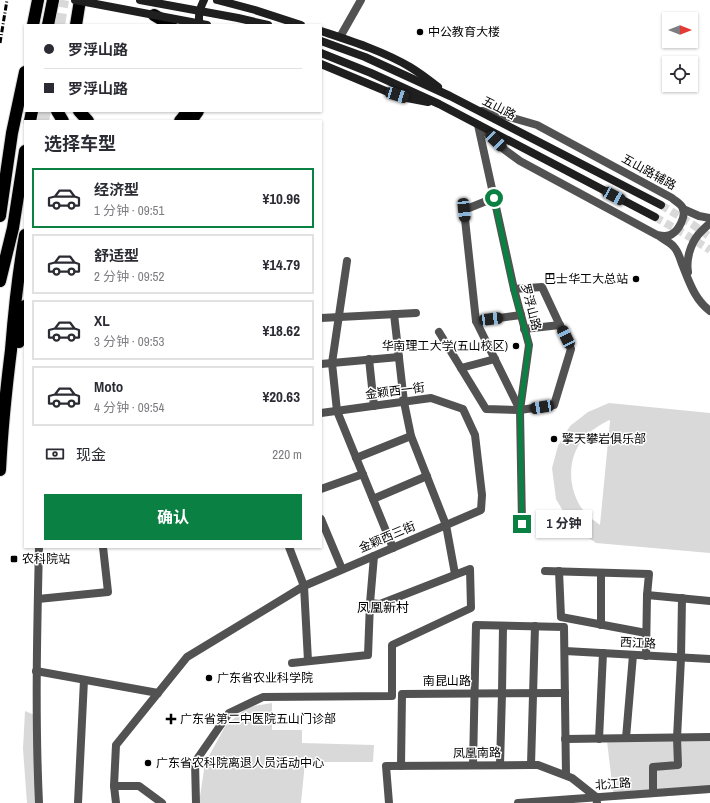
<!DOCTYPE html>
<html lang="zh">
<meta charset="utf-8">
<style>
:root{--surface:#fff;--page:#f7f7f7;--text:#2b2b33;--muted:#7c7c81;--line:#e1e1e2;--accent:#0b8043}
body{margin:0;font-family:"Archivo Narrow","Noto Sans SC",sans-serif;background:var(--page);color:var(--text);height:100vh;display:flex;flex-direction:column;font-size:15px;white-space:nowrap}
*{box-sizing:border-box;margin:0}
p{font-size:13px;color:var(--muted)}
.icon{flex:none;width:22px;height:22px;fill:none;stroke:currentColor;stroke-width:2;stroke-linecap:round;stroke-linejoin:round}
.map{position:relative;flex:1;overflow:hidden}
.side{position:absolute;left:24px;top:120px;width:298px;height:428px;display:flex;flex-direction:column;background:var(--surface);border-radius:0px;box-shadow:0 1px 3px #0004}
.side>*{flex:none}
.top-card{position:absolute;left:24px;top:24px;width:298px;height:88px;border-radius:0px;box-shadow:0 1px 3px #0004;display:grid;align-content:center;height:88px;padding:0 20px;background:var(--surface)}
.needle{width:26px;rotate:90deg}
.controls{position:absolute;left:662px;top:12px;display:grid;gap:8px}
.controls a{display:grid;place-items:center;width:36px;height:36px;border-radius:0px;background:var(--surface);box-shadow:0 1px 3px #0004;font-size:20px}
.end{position:absolute;width:18px;height:18px;margin:-9px;border:5px solid #0b8043;background:#fff;box-shadow:0 0 0 2px #fff}
.from{border-radius:50%}
.bubble{position:absolute;height:28px;border-radius:0px;background:var(--surface);box-shadow:0 1px 3px #0004;font-size:13px;font-weight:700;line-height:28px;text-align:center}
.car{position:absolute;width:12px;height:24px;margin:-12px -6px;border-radius:5px;box-shadow:0 0 3px 1px #0007;background:linear-gradient(#222 24%,#8ab4d8 0 40%,#222 0 76%,#8ab4d8 0 86%,#222 0)}
.top-card b{display:flex;align-items:center;gap:14px;height:38px;font-size:15px}
.top-card b+b{border-top:1px solid var(--line)}
.top-card i{width:10px;height:10px;background:var(--text)}
ul{padding:0;list-style:none}
li{display:flex;align-items:center;gap:12px;height:60px;margin:0 8px 6px;padding:0 12px;border:2px solid var(--line);border-radius:0px}
li div{flex:1}
li b{display:block;font-size:15px}
li em{font-style:normal;font-weight:700}
li.on{border-color:var(--accent)}
li>.icon{width:36px;height:36px;stroke-width:1.5}
h2{padding:0 20px;font-size:18px;line-height:48px}
.pay{display:flex;align-items:center;gap:10px;height:44px;padding:0 20px;font-size:15px}
.pay p{margin-inline-start:auto}
.cta{display:flex;gap:8px;margin-top:auto;padding:8px 20px}
.cta a{flex:1;height:46px;border-radius:0px;background:var(--accent);color:#fff;font-size:16px;font-weight:700;line-height:46px;text-align:center}
.map>svg:first-child{display:block}
.green{fill:#d9d9d9;fill-rule:evenodd}
.lines{fill:none;stroke-linecap:round;stroke-linejoin:round}
.secondary-tunnel{stroke:#d9d9d9;stroke-width:8;stroke-dasharray:8 4;stroke-linecap:butt}
.highway-tunnel{stroke:#d9d9d9;stroke-width:12;stroke-dasharray:12 6;stroke-linecap:butt}
.highway-casing{stroke:#dbdbdb;stroke-width:14}
.street{stroke:#525252;stroke-width:8}
.secondary{stroke:#1f1f1f;stroke-width:8}
.highway{stroke:#000;stroke-width:12}
.rail{stroke:#000;stroke-width:3;stroke-dasharray:6 2 1 2;stroke-linecap:butt}
.secondary-bridge{stroke:#1f1f1f;stroke-width:8}
.route{stroke:#0b8043;stroke-width:5}
.poi-dot{fill:#000;stroke:#fff;stroke-width:1.5}
.labels{text-anchor:middle;stroke-width:3;stroke-linejoin:round;paint-order:stroke}
.poi-label{font-size:12px;fill:#000;stroke:#fff;text-anchor:start}
.street-label{font-size:12px;fill:#000;stroke:#fff}
.neighbourhood-label{font-size:13px;fill:#000;stroke:#fff}
</style>
<div class="map">
<svg width="710" height="803" viewBox="0 0 710 803">
<rect width="100%" height="100%" fill="#fff"/>
<g class="green">
<path d="M609,403l101,10v140l-114,-10 -25,-18 -15,-26 -4,-31 6,-22 12,-20 18,-14zM609,420l1,1 -10,104c-6,-5 -13,-9 -17,-15 -15,-20 -17,-52 1,-72 7,-8 16,-13 25,-18z"/>
<polygon points="272,703 272,730 302,730 302,743 374,745 373,762 305,762 301,803 199,803 205,763 226,725 248,707"/>
<polygon points="25,711 37,716 40,803 27,803 23,749"/>
<polygon points="710,735 710,793 614,800 607,741"/>
</g>
<g class="lines">
<g class="secondary-tunnel">
<polyline points="661,205 692,224 710,237"/>
<polyline points="655,217 685,234 710,250"/>
</g>
<g class="highway-tunnel">
<polyline points="59,25 63,0"/>
<polyline points="43,121 45,111"/>
</g>
<defs>
<g id="highway">
<polyline points="154,15 171,25"/>
<polyline points="33,25 38,0"/>
<polyline points="48,25 53,0"/>
<polyline points="76,25 80,0"/>
<polyline points="57,111 63,121"/>
<polyline points="79,111 88,121"/>
<polyline points="30,121 32,111"/>
<polyline points="180,121 188,111"/>
<polyline points="191,121 198,111"/>
<polyline points="0,216 12,133 25,72"/>
<polyline points="0,281 13,228 25,151"/>
<polyline points="19,342 25,306"/>
<path d="M0,470c2,-40 6,-80 11,-120 3,-38 7,-77 14,-115"/>
</g>
</defs>
<use href="#highway" class="highway-casing"/>
<g class="street">
<polyline points="340,37 361,0"/>
<polyline points="478,125 514,289 529,345 520,410 522,524"/>
<path d="M481,127l24,23 15,11 137,74c5,1 11,2 15,-1 7,-4 14,-18 11,-25 -1,-5 -8,-8 -11,-11l-135,-73 -35,-10 -20,-4"/>
<polyline points="494,198 464,210 476,321 520,410"/>
<polyline points="683,209 699,216 710,218"/>
<path d="M659,236c5,4 11,6 15,11 4,4 6,11 8,17 7,17 12,35 28,47"/>
<polyline points="347,261 332,363 337,411 393,548"/>
<path d="M688,272c-2,-12 2,-27 10,-37 3,-4 8,-8 12,-12"/>
<polyline points="394,314 404,402 411,436 446,525 455,574"/>
<polyline points="321,318 416,313"/>
<polyline points="476,321 521,315"/>
<polyline points="524,329 560,325"/>
<polyline points="439,332 486,409 520,410 554,405 571,349 542,287 514,289"/>
<polyline points="369,359 374,406"/>
<polyline points="321,364 399,357"/>
<polyline points="461,368 495,359"/>
<polyline points="356,458 411,436"/>
<polyline points="321,489 363,474"/>
<polyline points="373,499 427,476"/>
<polyline points="321,519 342,569"/>
<path d="M39,547c-2,85 -4,171 0,256"/>
<polyline points="289,547 304,586 308,661"/>
<polyline points="545,571 649,574 647,595 646,656"/>
<polyline points="559,571 561,617 646,633"/>
<polyline points="647,595 710,601"/>
<polyline points="38,599 108,592 103,547"/>
<polyline points="601,625 601,573"/>
<polyline points="565,651 710,659"/>
<polyline points="292,663 368,655 370,603 374,556"/>
<polyline points="36,671 158,693"/>
<polyline points="626,738 633,655"/>
<polyline points="565,739 710,737"/>
<polyline points="599,739 603,653"/>
<polyline points="473,765 476,625 564,627 566,775"/>
<polyline points="500,765 502,693 503,626"/>
<polyline points="531,765 535,626"/>
<polyline points="401,766 402,694 565,693"/>
<polyline points="114,786 139,786 162,803"/>
<polyline points="653,793 653,767 678,765 677,738 681,658 682,598"/>
<polyline points="78,803 84,680"/>
<polyline points="116,803 114,786 116,745 187,657 304,586 481,510 482,495 475,435 463,409 431,398 321,413"/>
<polyline points="196,803 195,762 229,713 263,697 392,696 392,645 471,608 470,569 380,604 370,603"/>
<polyline points="389,803 386,766 531,765 538,765 572,778 596,797 597,803"/>
<polyline points="518,803 710,789"/>
</g>
<g class="secondary">
<polyline points="217,0 255,10 301,25"/>
<path d="M200,25c-3,-9 0,-17 4,-25"/>
<path d="M321,31c30,10 62,20 89,36 10,6 19,13 28,20"/>
<polyline points="321,41 365,57 450,96 661,205"/>
<polyline points="321,53 371,73 439,104 655,217"/>
<polyline points="321,64 388,92 407,98 428,102"/>
</g>
<use href="#highway" class="highway"/>
<polyline class="rail" points="0,43 7,0"/>
<g class="secondary-bridge">
<polyline points="75,0 207,25"/>
<polyline points="140,0 238,18 268,25"/>
</g>
</g>
<g class="lines">
<polyline class="route" points="494,198 514,291 529,345 520,410 522,524"/>
</g>
<g class="poi-dot">
<circle cx="420" cy="32" r="4"/>
<circle cx="636" cy="279" r="4"/>
<circle cx="516" cy="346" r="4"/>
<circle cx="554" cy="439" r="4"/>
<rect x="10" y="555" width="8" height="8" rx="2"/>
<circle cx="209" cy="678" r="4"/>
<path d="M169 713h4v4h4v4h-4v4h-4v-4h-4v-4h4z"/>
<circle cx="148" cy="763" r="4"/>
</g>
<g class="labels">
<g class="poi-label">
<text x="428" y="36">中公教育大楼</text>
<text x="628" y="283" text-anchor="end">巴士华工大总站</text>
<text x="508" y="350" text-anchor="end">华南理工大学(五山校区)</text>
<text x="562" y="443">擎天攀岩俱乐部</text>
<text x="22" y="563">农科院站</text>
<text x="217" y="682">广东省农业科学院</text>
<text x="180" y="723">广东省第二中医院五山门诊部</text>
<text x="156" y="767">广东省农科院离退人员活动中心</text>
</g>
<g class="street-label">
<text transform="translate(499 108) rotate(27)" y="4">五山路</text>
<text transform="translate(649 172) rotate(29)" y="4">五山路辅路</text>
<text transform="translate(531 307) rotate(76)" y="4">罗浮山路</text>
<text transform="translate(395 391) rotate(-7)" y="4">金颖西一街</text>
<text transform="translate(387 537) rotate(-23)" y="4">金颖西三街</text>
<text transform="translate(638 643) rotate(3)" y="4">西江路</text>
<text x="447" y="685">南昆山路</text>
<text transform="translate(477 753) rotate(-1)" y="4">凤凰南路</text>
<text transform="translate(613 784) rotate(-4)" y="4">北江路</text>
</g>
<g class="neighbourhood-label">
<text x="383" y="612">凤凰新村</text>
</g>
</g>
</svg>
<div class="controls">
<a><svg class="needle" viewBox="-14 -14 28 28"><path d="M0-13l5 13h-10z" fill="#e53935"/><path d="M0 13l5-13h-10z" fill="#7c7c81"/></svg></a>
<a><svg class="icon" aria-label="locate" viewBox="0 0 24 24"><circle cx="12" cy="12" r="6"/><path d="M12 2v4M12 18v4M2 12h4M18 12h4"/></svg></a>
</div>
<i class="end from" style="left:494px;top:198px"></i>
<i class="end" style="left:522px;top:524px"></i>
<div class="bubble" style="left:536px;top:510px;width:56px">1 分钟</div>
<i class="car" style="left:397px;top:95px;rotate:107deg"></i>
<i class="car" style="left:496px;top:141px;rotate:134deg"></i>
<i class="car" style="left:614px;top:196px;rotate:118deg"></i>
<i class="car" style="left:464px;top:210px;rotate:174deg"></i>
<i class="car" style="left:491px;top:319px;rotate:83deg"></i>
<i class="car" style="left:566px;top:337px;rotate:334deg"></i>
<i class="car" style="left:542px;top:407px;rotate:261deg"></i>
<div class="top-card">
<b><i class="from"></i>罗浮山路</b>
<b><i></i>罗浮山路</b>
</div>
<section class="side">
<h2>选择车型</h2>
<ul>
<li class="on"><svg class="icon" aria-label="car" viewBox="0 0 24 24"><path d="M5 17H2v-5l4-1 3-4h7l3 4 3 1v5h-3M9 17h6M6 11h13"/><circle cx="7" cy="17" r="2"/><circle cx="17" cy="17" r="2"/></svg><div><b>经济型</b><p>1 分钟 · 09:51</p></div><em>¥10.96</em></li>
<li><svg class="icon" aria-label="car" viewBox="0 0 24 24"><path d="M5 17H2v-5l4-1 3-4h7l3 4 3 1v5h-3M9 17h6M6 11h13"/><circle cx="7" cy="17" r="2"/><circle cx="17" cy="17" r="2"/></svg><div><b>舒适型</b><p>2 分钟 · 09:52</p></div><em>¥14.79</em></li>
<li><svg class="icon" aria-label="car" viewBox="0 0 24 24"><path d="M5 17H2v-5l4-1 3-4h7l3 4 3 1v5h-3M9 17h6M6 11h13"/><circle cx="7" cy="17" r="2"/><circle cx="17" cy="17" r="2"/></svg><div><b>XL</b><p>3 分钟 · 09:53</p></div><em>¥18.62</em></li>
<li><svg class="icon" aria-label="car" viewBox="0 0 24 24"><path d="M5 17H2v-5l4-1 3-4h7l3 4 3 1v5h-3M9 17h6M6 11h13"/><circle cx="7" cy="17" r="2"/><circle cx="17" cy="17" r="2"/></svg><div><b>Moto</b><p>4 分钟 · 09:54</p></div><em>¥20.63</em></li>
</ul>
<div class="pay"><svg class="icon" aria-label="cash" viewBox="0 0 24 24"><path d="M3 7h18v10H3z"/><circle cx="12" cy="12" r="2"/></svg>现金<p>220 m</p></div>
<div class="cta"><a>确认</a></div>
</section>
</div>
